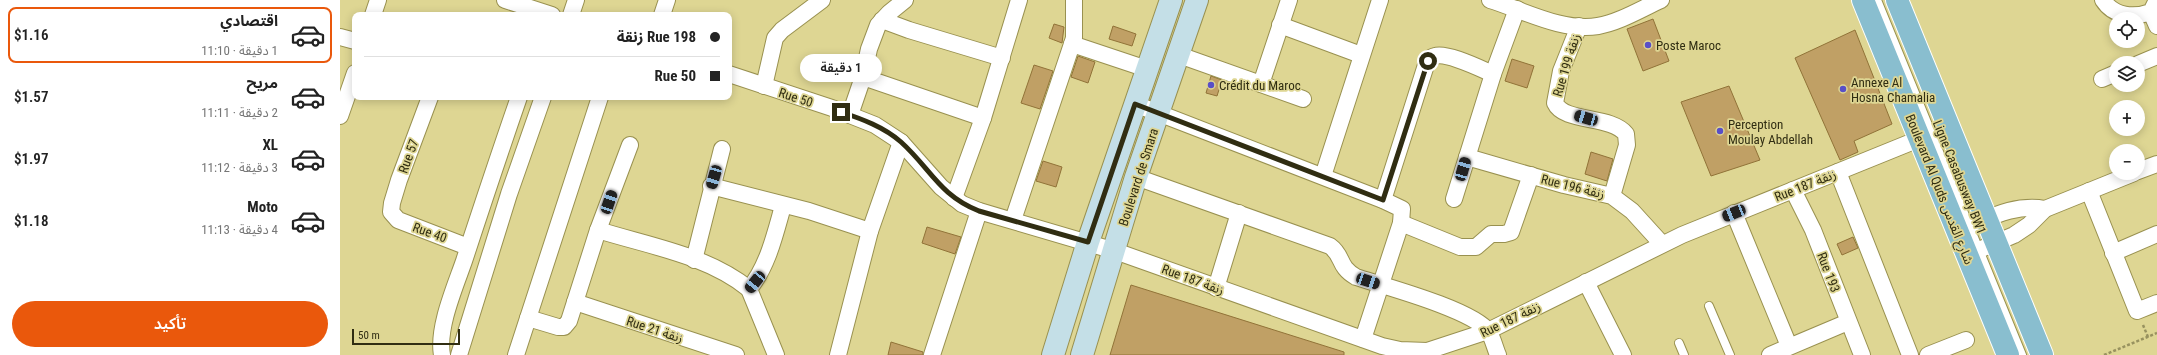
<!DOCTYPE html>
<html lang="ar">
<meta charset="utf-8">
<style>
:root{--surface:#fff;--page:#f6f6f6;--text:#222;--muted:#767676;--line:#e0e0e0;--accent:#ea580c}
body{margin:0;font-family:"Roboto Condensed","Noto Sans Arabic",sans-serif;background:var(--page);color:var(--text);direction:rtl;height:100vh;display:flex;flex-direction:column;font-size:15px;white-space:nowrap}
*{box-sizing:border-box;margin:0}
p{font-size:13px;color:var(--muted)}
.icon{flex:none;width:22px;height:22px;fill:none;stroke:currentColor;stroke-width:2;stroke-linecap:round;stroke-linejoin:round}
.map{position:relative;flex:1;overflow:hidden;direction:ltr}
.sheet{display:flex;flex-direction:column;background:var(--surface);width:340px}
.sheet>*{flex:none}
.banner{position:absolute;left:12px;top:12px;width:380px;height:88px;border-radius:8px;box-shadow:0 2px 10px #0003;direction:rtl;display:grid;align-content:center;height:88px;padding:0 12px;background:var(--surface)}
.tools{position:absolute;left:1769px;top:12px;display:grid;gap:8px}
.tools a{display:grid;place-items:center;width:36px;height:36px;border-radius:50%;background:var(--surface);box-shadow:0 2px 10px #0003;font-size:20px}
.scale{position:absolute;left:12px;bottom:10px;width:108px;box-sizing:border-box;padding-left:4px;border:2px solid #302d12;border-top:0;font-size:11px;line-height:14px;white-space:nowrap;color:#302d12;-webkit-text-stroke:3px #ded693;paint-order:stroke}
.end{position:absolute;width:18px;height:18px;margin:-9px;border:5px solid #302d12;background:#fff;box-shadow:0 0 0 2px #fff}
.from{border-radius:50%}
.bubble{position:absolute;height:28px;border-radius:14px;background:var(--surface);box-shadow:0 2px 10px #0003;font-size:13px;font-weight:600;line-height:28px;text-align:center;direction:rtl}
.car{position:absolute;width:12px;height:24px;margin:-12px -6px;border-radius:5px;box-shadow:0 0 3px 1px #0007;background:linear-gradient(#222 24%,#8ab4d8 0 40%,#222 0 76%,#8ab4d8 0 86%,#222 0)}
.banner b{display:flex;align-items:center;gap:14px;height:38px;font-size:15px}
.banner b+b{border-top:1px solid var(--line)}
.banner i{width:10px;height:10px;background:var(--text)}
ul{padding:7px 0 0;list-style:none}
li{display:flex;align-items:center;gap:12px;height:56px;margin:0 8px 6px;padding:0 4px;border:2px solid transparent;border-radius:8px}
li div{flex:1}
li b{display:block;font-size:15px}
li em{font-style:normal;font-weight:600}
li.selected{border-color:var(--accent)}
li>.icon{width:36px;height:36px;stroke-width:1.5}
.action{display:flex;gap:8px;margin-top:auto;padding:8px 12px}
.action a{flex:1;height:46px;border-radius:24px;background:var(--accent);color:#fff;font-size:16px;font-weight:600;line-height:46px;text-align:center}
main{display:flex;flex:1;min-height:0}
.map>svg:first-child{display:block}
.building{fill:#c0a065;stroke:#917338}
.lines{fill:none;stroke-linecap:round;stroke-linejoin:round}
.lane-casing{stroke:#999150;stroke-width:10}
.street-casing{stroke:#999150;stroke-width:18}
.secondary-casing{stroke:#999150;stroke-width:24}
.primary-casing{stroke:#fff;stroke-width:24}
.path{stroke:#98925f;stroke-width:2.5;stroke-dasharray:3 2;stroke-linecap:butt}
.lane{stroke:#fff;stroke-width:8}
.street{stroke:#fff;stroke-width:16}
.secondary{stroke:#c4dfe7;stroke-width:22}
.primary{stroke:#89becf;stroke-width:22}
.route{stroke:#302d12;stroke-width:5}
.poi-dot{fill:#594fc7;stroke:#ded693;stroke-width:1.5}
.labels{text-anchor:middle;stroke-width:3.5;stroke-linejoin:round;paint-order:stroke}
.poi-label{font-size:13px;fill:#302d12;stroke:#ded693;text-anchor:start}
.street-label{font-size:13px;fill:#302d12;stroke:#ded693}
</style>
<main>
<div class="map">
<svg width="1817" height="355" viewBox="0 0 1817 355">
<rect width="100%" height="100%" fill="#ded693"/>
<g class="building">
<polygon points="1313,19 1329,61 1303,71 1287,29"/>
<polygon points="714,24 724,27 722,43 709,38"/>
<polygon points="773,26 796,34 792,46 769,39"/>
<polygon points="1515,30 1552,124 1514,141 1518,152 1500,160 1455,58"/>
<polygon points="738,56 755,62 748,83 731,77"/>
<polygon points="1172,59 1194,66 1187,88 1165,81"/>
<polygon points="694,65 713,71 700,109 681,103"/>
<polygon points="871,76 882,80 877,96 866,93"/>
<polygon points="1389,86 1420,160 1371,176 1341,102"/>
<polygon points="1251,152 1273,159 1267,181 1245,174"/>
<polygon points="703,161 722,167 716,187 696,181"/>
<polygon points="587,227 621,237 615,254 582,243"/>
<polygon points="1513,237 1518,248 1502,255 1497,244"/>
<polygon points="791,285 1004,352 1004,355 770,355"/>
<polygon points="551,342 583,352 583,355 548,355"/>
</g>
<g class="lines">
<defs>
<g id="lane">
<polyline points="1537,0 1682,355"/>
<polyline points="1369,306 1390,355"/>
<polyline points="1339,343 1344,355"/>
</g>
<g id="street">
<polyline points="165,0 212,15"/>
<path d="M1150,0c33,10 72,32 108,26 22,-4 43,-17 63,-26"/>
<path d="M1763,0c11,17 31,18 48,12l6,-12"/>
<polyline points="1811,12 1817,26"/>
<polyline points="33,15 38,0"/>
<polyline points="231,15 236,0"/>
<polyline points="322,15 327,0"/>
<polyline points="542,20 569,30 662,58"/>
<polyline points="940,25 1021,55"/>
<path d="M1239,26l-18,45 -6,32c9,20 56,12 71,31l1,11 -15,51"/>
<polyline points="0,37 15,41"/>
<polyline points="732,44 807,69"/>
<polyline points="839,55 963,99"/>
<polyline points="1798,64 1817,56"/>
<polyline points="389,74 492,108 535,125 561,142 601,187 622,204 639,211 775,251 1042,346 1060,350 1087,351 1148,331 1342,235 1579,139"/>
<polyline points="523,77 643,118"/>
<polyline points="1762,79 1776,73"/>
<polyline points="921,84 949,0"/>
<polyline points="424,86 435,38 442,30 482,0"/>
<polyline points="90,97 59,180 52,203 51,212 58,220 128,247"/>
<polyline points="795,104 1043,200 1062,209 1061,223 1023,339"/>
<polyline points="510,115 523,77 529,49 538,25 549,13 565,0"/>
<polyline points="0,116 15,73"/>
<polyline points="1127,157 1224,185 1272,196 1292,211 1322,244"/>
<polyline points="1798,171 1817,164"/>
<polyline points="1498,172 1570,355"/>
<polyline points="983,176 1040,0"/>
<path d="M796,177l194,69c14,10 7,20 26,31 28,9 118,33 133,55 4,7 6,16 9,23"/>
<polyline points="371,186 469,211 530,231"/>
<polyline points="1453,190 1473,230 1522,355"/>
<polyline points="1749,191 1797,311 1817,303"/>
<polyline points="614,198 643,118 679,0"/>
<polyline points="1114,199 1153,74 1177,9"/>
<path d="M1043,200l43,-135c2,-4 4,-8 9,-9 12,-4 46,13 58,18"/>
<polyline points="1394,213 1449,346"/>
<polyline points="673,220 734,38 734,0"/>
<polyline points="1061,223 1120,247 1136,247 1151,234 1164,234 1171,232 1191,175"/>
<path d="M258,230c51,16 109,25 151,59"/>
<path d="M1617,231c29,-11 56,-28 88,-22"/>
<polyline points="1773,253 1817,234"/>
<polyline points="1627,255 1674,235 1689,225 1705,209 1794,173"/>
<polyline points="354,260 382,149"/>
<polyline points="1246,282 1283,355"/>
<polyline points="876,288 899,213"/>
<polyline points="235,302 396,355"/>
<polyline points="188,318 218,327 224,327 229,321 258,230 290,145"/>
<path d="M102,355c-5,-27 13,-68 22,-94 18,-55 36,-109 55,-164"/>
<polyline points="119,355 169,194 203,97"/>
<polyline points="176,355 260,97"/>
<path d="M436,355l-27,-66c19,-23 26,-55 34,-83"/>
<polyline points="498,355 530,231 561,142"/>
<polyline points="592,355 639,211"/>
<polyline points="1430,355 1508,322"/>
<polyline points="1588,355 1626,340"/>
</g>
<g id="secondary">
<polyline points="713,355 748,242 831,0"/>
<polyline points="742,355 796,177 857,0"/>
</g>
<g id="primary">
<polyline points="1523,0 1668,355"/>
<polyline points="1557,0 1702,355"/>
</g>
</defs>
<use href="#lane" class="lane-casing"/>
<use href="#street" class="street-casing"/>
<use href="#secondary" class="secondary-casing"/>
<use href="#primary" class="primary-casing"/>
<g class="path">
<polyline points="1803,325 1808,337"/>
<polyline points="1764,355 1817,333"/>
</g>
<use href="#lane" class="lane"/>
<use href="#street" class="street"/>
<use href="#secondary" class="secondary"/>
<use href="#primary" class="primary"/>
</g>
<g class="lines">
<path class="route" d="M501,112c21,7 43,15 60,30 30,27 38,53 78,69l109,31 47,-138 248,96 45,-139"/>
</g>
<g class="poi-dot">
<circle cx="1308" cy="45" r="4"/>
<circle cx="871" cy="85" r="4"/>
<circle cx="1503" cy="89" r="4"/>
<circle cx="1380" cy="131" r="4"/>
</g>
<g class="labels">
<g class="poi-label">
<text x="1316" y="50">Poste Maroc</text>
<text x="1511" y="87">Annexe Al<tspan x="1511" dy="15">Hosna Chamalia</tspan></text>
<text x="879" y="90">Crédit du Maroc</text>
<text x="1388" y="129">Perception<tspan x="1388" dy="15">Moulay Abdellah</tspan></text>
</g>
<g class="street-label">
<text transform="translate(1226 65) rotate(-73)" y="5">Rue 199 زنقة</text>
<text transform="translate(456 97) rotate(18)" y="5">Rue 50</text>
<text transform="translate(68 156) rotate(-70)" y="5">Rue 57</text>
<text transform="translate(798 177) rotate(-72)" y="5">Boulevard de Smara</text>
<text transform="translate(1620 177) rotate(68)" y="5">Ligne Casabusway BW1</text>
<text transform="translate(1465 185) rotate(-22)" y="5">Rue 187 زنقة</text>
<text transform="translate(1233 186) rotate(14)" y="5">Rue 196 زنقة</text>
<text transform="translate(1600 189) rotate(68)" y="5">Boulevard Al Quds شارع القدس</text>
<text transform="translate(90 232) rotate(20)" y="5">Rue 40</text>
<text transform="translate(1489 272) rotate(69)" y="5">Rue 193</text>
<text transform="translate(853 279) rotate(20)" y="5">Rue 187 زنقة</text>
<text transform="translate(1170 319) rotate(-26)" y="5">Rue 187 زنقة</text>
<text transform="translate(315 329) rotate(18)" y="5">Rue 21 زنقة</text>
</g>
</g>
</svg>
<div class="tools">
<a><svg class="icon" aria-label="locate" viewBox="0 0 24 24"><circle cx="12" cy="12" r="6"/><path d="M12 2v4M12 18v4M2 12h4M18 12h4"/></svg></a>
<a><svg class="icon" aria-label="layers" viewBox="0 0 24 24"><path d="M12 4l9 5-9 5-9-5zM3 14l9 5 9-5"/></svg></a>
<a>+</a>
<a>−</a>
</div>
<div class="scale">50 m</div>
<i class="end from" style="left:1088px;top:61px"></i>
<i class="end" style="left:501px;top:112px"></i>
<div class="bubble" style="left:460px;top:54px;width:82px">1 دقيقة</div>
<i class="car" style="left:1246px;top:118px;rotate:286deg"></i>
<i class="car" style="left:1123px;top:169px;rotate:16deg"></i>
<i class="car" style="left:374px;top:177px;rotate:196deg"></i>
<i class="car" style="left:269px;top:202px;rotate:19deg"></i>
<i class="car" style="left:1394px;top:213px;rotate:248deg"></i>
<i class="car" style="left:1028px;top:281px;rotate:108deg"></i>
<i class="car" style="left:415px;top:282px;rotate:219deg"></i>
<div class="banner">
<b><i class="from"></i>Rue 198 زنقة</b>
<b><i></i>Rue 50</b>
</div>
</div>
<section class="sheet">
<ul>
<li class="selected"><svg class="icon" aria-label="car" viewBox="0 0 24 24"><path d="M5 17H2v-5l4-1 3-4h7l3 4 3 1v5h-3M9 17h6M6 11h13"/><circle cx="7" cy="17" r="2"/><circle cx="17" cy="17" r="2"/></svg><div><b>اقتصادي</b><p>1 دقيقة · 11:10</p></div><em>$1.16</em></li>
<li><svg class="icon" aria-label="car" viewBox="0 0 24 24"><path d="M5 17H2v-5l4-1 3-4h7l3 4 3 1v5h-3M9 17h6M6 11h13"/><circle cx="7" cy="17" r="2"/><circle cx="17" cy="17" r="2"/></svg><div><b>مريح</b><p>2 دقيقة · 11:11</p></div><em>$1.57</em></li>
<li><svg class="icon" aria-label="car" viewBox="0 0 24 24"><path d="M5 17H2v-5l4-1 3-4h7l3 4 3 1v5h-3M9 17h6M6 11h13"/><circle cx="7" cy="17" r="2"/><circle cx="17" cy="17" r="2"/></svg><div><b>XL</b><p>3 دقيقة · 11:12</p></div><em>$1.97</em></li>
<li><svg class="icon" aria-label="car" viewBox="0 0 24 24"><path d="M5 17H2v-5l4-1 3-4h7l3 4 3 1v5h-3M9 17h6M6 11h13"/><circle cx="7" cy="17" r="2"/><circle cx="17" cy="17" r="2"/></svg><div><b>Moto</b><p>4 دقيقة · 11:13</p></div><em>$1.18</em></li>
</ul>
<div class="action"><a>تأكيد</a></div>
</section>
</main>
